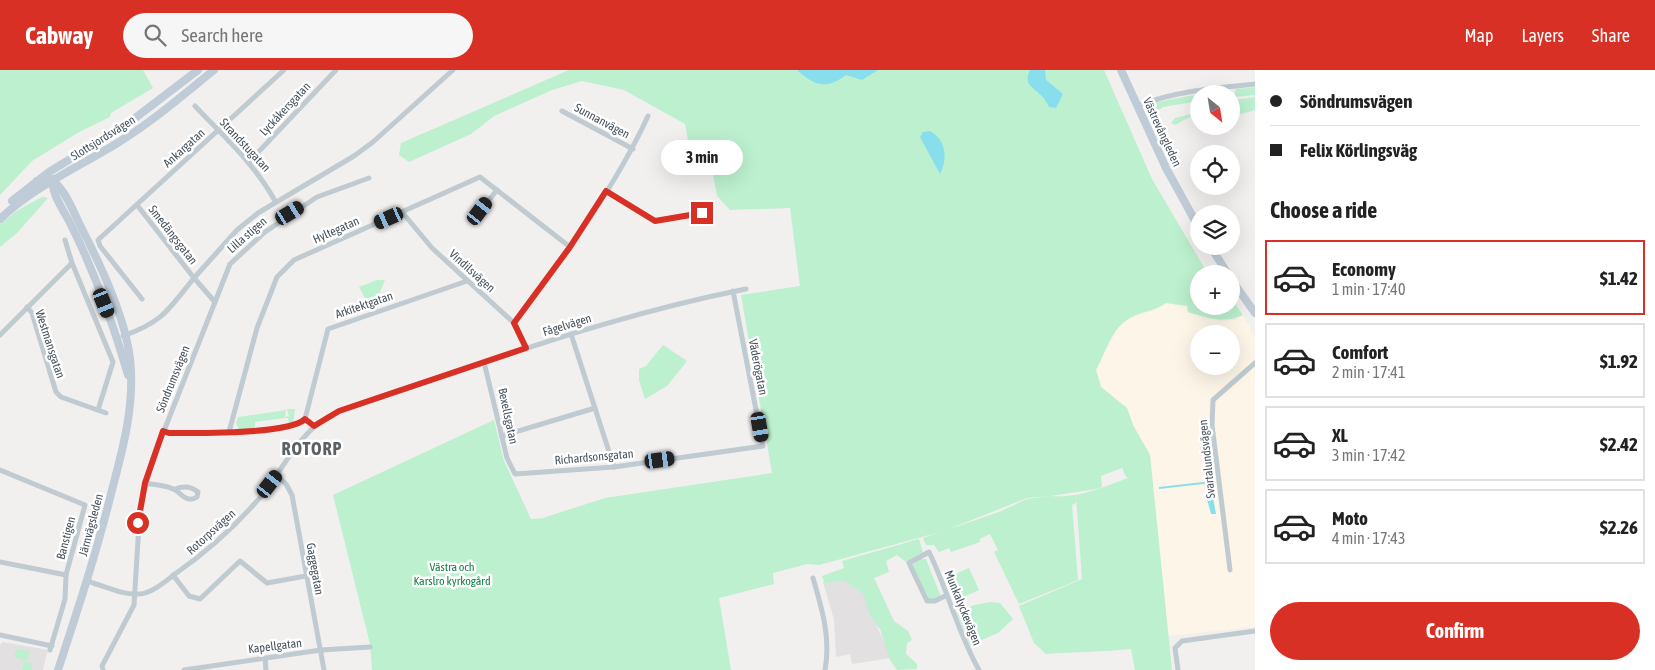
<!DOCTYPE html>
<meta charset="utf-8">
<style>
:root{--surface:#fff;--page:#f6f6f6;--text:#222;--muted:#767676;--line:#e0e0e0;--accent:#d93025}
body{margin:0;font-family:"Asap Condensed",sans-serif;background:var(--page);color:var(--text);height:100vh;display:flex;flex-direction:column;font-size:19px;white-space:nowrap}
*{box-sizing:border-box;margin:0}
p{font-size:16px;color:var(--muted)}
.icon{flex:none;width:28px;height:28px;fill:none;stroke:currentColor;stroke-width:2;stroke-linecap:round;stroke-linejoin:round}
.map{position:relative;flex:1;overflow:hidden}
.panel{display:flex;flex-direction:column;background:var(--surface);width:400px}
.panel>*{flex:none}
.hud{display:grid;align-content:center;height:110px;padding:0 15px;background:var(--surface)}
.needle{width:32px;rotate:150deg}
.fabs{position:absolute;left:1190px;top:15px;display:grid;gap:10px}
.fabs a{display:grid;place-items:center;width:50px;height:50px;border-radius:50%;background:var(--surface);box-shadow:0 5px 20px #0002;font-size:25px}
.end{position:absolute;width:22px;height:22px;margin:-11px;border:6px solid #d93025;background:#fff;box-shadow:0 0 0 2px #fff}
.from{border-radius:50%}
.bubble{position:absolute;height:35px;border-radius:18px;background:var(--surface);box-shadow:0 5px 20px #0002;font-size:16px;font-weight:700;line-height:35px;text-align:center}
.car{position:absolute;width:15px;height:30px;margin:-15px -8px;border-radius:6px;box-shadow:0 0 4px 1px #0007;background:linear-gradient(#222 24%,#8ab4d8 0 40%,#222 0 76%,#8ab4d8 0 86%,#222 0)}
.hud b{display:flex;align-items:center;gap:18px;height:48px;font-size:19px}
.hud b+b{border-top:1px solid var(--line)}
.hud i{width:12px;height:12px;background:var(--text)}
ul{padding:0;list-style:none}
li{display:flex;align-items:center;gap:15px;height:75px;margin:0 10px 8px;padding:0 5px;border:2px solid var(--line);border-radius:0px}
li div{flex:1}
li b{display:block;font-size:19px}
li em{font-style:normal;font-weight:700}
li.selected{border-color:var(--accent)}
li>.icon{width:45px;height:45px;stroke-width:1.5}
h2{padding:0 15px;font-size:22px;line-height:60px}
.action{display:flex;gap:10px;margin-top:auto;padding:10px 15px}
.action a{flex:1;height:58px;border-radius:30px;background:var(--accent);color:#fff;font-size:20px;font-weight:700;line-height:58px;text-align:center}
header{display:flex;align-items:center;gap:30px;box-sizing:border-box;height:70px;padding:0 25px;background:var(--accent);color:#fff}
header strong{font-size:24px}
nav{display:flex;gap:28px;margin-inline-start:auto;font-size:18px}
.search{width:350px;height:45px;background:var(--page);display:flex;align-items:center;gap:12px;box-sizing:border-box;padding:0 18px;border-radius:28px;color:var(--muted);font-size:19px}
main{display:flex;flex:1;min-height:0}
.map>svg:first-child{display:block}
.commercial{fill:#fcf5e8;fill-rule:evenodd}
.education{fill:#e3e0e1}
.green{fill:#bcf0ce;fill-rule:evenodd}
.water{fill:#89deee}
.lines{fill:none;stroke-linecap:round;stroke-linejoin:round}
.street{stroke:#bfcad1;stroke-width:5}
.secondary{stroke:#bfcbd6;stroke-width:8}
.route{stroke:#d93025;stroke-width:6}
.labels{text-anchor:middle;stroke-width:5;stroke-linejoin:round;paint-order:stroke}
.street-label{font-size:12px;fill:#47535d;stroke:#fff}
.park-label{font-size:12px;fill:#158145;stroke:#fff}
.district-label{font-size:18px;font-weight:bold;letter-spacing:1px;fill:#5b6064;stroke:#fff}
</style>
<header>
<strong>Cabway</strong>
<div class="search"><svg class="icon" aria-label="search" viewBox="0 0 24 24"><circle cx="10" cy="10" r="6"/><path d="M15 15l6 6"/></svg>Search here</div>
<nav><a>Map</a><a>Layers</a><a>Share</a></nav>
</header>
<main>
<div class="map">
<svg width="1255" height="600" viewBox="0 0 1255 600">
<rect width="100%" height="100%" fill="#f2efef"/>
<path class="commercial" d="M1166,233l21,3 1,6 34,9 13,-1 8,-5 12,22v290l-87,9 -18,-181 -17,-30 -6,-17 -26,-21 -5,-17 21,-41 13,-11 27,-9zM1199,264h32v32h-32z"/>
<g class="education">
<polygon points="843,507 871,531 878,559 892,588 852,594 850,584 836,587 834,550 823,512"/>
<polygon points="3,572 48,580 43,600 0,600 0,575"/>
</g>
<g class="green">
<polygon points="0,0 143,0 153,18 111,43 110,47 79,62 32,91 0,125"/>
<path d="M569,0h535l48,109 56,95h-9v32h32v-8l12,17c-19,9 -36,3 -55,-3l-1,-6 -21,-3c-11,8 -24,8 -36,15 -18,9 -25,35 -34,52l5,17 26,21 6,17 17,30 22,215h-37l-4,-21c-29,3 -56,3 -85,5l-12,-11 -15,-37 63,-27 -6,-83v7l-4,2 6,75 -59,24 -25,-52 4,-2 -8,-16 -10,5v3l-29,10 -2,-4 -10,4 -5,-7h-8l-3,-7 76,-26 28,-13 22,-3 -22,2 -83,33 -125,34 -12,-1 -34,9 1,11 -55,14 12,72h-359l-2,-26 -37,-149 161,-75 10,41 27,58 12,-1 62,-20 167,-25 -31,-178 59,-9 -10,-78 -60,2 -13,-14 -4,-22 -19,1 -9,-51 -61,-34 -42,-9 -30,9 -58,26 -23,18 -62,28 -10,-7 2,-12zM1122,398l4,9 2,1c-24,9 -51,21 -78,18l46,-7 6,-2 -1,-11z"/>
<polygon points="1255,17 1255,25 1234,27 1236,19"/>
<polygon points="1194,25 1199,31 1163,37 1148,48 1149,39 1157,32"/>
<polygon points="1255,27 1255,40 1238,45 1234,30"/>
<polygon points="1199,42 1175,55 1171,53 1175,48"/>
<polygon points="42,127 48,128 17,163 0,177 0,154 18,140"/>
<polygon points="377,210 385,210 377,229 365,228 359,217"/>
<polygon points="663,275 687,291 667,316 645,329 639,310 639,299 646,296"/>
<polygon points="287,339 295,339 293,354 289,353 288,348 284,348 255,352 255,359 239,360 236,353 238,347 286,340 285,347 289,346"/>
<polygon points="919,469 923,483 906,492 897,485 886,491 889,502 874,508 894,551 908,561 912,570 907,573 906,584 917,594 917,599 897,600 890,590 880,559 870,546 863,524 844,510 825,514 822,506 844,498 842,491"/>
<polygon points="920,489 926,489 941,527 929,531 912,495"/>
<polygon points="969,498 979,520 963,527 953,505"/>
<polygon points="991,532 1000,533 1013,549 998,563 970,575 957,543 974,535"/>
<polygon points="17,578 30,582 26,592 33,594 31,600 22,600 25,591 14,587"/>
</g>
<g class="water">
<path d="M797,0h81l-16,10 -16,-5c-20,15 -31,11 -49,-5z"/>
<path d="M1030,0h15l1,10 17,14 -7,14 -7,-1c-2,-4 -4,-8 -7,-11 -9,-9 -19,-11 -12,-26z"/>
<path d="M930,61c16,9 18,27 10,43l-20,-37 3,-5z"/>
<polygon points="1212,411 1212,413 1159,419 1159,417"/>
<polygon points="1213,427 1216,444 1211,444 1207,429"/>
</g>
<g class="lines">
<g class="street">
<path d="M195,36c28,30 60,58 80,95"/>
<path d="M1137,36c37,-15 78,-18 118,-22"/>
<polyline points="562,41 633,79"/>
<polyline points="249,92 336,0"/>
<polyline points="606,121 655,151 702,143"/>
<polyline points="480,141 497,120"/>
<polyline points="402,142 432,178 514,253 526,277"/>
<polyline points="65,170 72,193 113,292 98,340"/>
<polyline points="142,229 100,176 98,170 284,0"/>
<polyline points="215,232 230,194 265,162 317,127 369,108"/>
<polyline points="27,237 32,243 56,322 61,327 106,343"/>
<path d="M514,253c49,-66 100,-133 134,-207"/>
<polyline points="571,264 614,397"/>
<polyline points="0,265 72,193"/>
<path d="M123,266c40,-14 45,-26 71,-58l-57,-73"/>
<polyline points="484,292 507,388 515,404 614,397 763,376 733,221"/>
<polyline points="305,349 328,259 467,211"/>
<path d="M163,361l6,2c27,0 118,2 136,-14l9,7"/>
<polyline points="229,362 257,258 277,207 294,190 480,107 570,177"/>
<polyline points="502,366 595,338"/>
<polyline points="0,400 85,435 66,505 65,529 50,580"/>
<polyline points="277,406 286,414 292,425 324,600"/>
<path d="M145,413c9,2 20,2 28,6 8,3 13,15 24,8l1,-5c-7,-6 -15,-6 -23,-3"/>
<polyline points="0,492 66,505"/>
<polyline points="1230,500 1212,355 1213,330 1255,293"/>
<polyline points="173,505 189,526 200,529 240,491 267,513 306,506"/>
<path d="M813,508c9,31 18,60 12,92"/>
<path d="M87,511c17,5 35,14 52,13 12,0 27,-13 36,-20 33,-23 62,-49 88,-80 22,-28 38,-65 72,-81 42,-17 87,-30 130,-44 93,-32 185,-61 281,-80"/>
<path d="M947,525l-12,6h-8l-18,-38 20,-11c19,39 29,81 50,118"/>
<polyline points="0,565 52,576"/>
<polyline points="265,588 266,600"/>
<polyline points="103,600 102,596 134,535 140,438 152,391 215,232 194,208 237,160 258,143 354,86 373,72 453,0"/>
<polyline points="184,600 321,580 370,577"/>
<polyline points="1178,600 1175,578 1182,571 1255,561"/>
</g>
<g class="secondary">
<polyline points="1121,0 1166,98 1199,158"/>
<path d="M53,109c-2,15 10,30 16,42 25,49 44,102 59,154"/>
<path d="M37,111c5,-1 11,-2 15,0 11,4 23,34 28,44 20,39 45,91 50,134 5,43 -6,86 -17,127 -15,62 -35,123 -55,184"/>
<polyline points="12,131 49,102 126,55 198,0"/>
<path d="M0,149c35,-33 79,-52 119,-77 34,-21 64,-47 95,-72"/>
<polyline points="1210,176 1228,204"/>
<polyline points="1231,209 1255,243"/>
</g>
</g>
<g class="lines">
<path class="route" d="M138,453l7,-40 18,-52 6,2c26,0 119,2 136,-14l9,7 25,-15 187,-63 -12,-25 56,-76 36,-56 49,30 47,-8"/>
</g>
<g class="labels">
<g class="street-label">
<text transform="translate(285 39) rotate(-47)" y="4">Lyckåkersgatan</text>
<text transform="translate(602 51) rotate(28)" y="4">Sunnanvägen</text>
<text transform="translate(1162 62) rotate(65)" y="4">Västrevångleden</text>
<text transform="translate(103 68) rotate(-32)" y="4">Slottsjordsvägen</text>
<text transform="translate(245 75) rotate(47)" y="4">Strandstugatan</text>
<text transform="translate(184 78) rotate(-42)" y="4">Ankargatan</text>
<text transform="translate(336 160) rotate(-24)" y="4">Hyltegatan</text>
<text transform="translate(173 165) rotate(52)" y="4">Smedängsgatan</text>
<text transform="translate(247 165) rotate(-41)" y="4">Lilla stigen</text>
<text transform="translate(472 201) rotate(42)" y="4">Vindilsvägen</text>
<text transform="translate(364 235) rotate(-19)" y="4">Arkitektgatan</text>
<text transform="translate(567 255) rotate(-17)" y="4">Fågelvägen</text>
<text transform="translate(50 274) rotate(72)" y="4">Westmansgatan</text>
<text transform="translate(758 297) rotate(79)" y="4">Väderögatan</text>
<text transform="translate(173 309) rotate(-68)" y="4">Söndrumsvägen</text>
<text transform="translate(508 346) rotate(78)" y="4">Bexellsgatan</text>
<text transform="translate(594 387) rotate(-5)" y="4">Richardsonsgatan</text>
<text transform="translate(1207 389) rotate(-96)" y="4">Svartalundsvägen</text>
<text transform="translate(91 455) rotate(-75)" y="4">Järnvägsleden</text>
<text transform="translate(211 462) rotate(-42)" y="4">Rotorpsvägen</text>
<text transform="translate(66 468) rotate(-75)" y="4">Banstigen</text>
<text transform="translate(315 499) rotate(80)" y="4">Gaggegatan</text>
<text transform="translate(963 538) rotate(68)" y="4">Munkalyckevägen</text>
<text transform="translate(275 576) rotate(-7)" y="4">Kapellgatan</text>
</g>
<g class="park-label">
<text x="452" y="501">Västra och<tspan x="452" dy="14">Karslro kyrkogård</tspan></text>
</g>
<g class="district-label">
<text x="312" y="385">ROTORP</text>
</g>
</g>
</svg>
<div class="fabs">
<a><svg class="needle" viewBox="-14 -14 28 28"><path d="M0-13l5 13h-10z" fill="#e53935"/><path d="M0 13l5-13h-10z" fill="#767676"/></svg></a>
<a><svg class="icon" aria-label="locate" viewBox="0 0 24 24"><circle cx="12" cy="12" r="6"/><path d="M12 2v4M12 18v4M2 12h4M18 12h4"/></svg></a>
<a><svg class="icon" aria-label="layers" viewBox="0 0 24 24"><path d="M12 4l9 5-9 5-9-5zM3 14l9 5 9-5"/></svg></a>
<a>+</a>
<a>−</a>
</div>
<i class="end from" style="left:138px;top:453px"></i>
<i class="end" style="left:702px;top:143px"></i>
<div class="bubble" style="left:661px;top:70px;width:82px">3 min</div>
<i class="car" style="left:480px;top:141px;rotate:37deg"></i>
<i class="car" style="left:290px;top:143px;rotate:59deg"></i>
<i class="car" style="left:389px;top:148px;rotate:246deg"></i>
<i class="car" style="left:104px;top:233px;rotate:158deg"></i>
<i class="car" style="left:760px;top:357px;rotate:170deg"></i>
<i class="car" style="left:660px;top:390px;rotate:82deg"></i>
<i class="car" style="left:270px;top:414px;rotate:38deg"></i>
</div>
<section class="panel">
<div class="hud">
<b><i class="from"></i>Söndrumsvägen</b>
<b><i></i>Felix Körlingsväg</b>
</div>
<h2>Choose a ride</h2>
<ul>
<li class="selected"><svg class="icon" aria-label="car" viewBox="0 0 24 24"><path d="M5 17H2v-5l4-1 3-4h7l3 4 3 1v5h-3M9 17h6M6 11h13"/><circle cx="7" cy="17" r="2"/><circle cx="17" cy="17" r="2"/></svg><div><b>Economy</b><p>1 min · 17:40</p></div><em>$1.42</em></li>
<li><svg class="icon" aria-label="car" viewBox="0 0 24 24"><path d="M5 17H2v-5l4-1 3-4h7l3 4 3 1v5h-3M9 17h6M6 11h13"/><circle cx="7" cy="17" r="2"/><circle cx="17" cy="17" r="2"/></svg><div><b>Comfort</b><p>2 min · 17:41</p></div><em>$1.92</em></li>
<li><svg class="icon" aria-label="car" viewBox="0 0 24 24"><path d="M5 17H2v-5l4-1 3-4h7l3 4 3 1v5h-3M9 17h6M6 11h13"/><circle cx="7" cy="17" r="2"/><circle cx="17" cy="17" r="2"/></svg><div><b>XL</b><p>3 min · 17:42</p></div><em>$2.42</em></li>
<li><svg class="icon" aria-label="car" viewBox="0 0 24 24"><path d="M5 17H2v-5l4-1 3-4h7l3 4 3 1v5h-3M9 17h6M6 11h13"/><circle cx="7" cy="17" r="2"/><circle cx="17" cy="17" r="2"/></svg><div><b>Moto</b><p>4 min · 17:43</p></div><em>$2.26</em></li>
</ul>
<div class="action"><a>Confirm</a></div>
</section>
</main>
